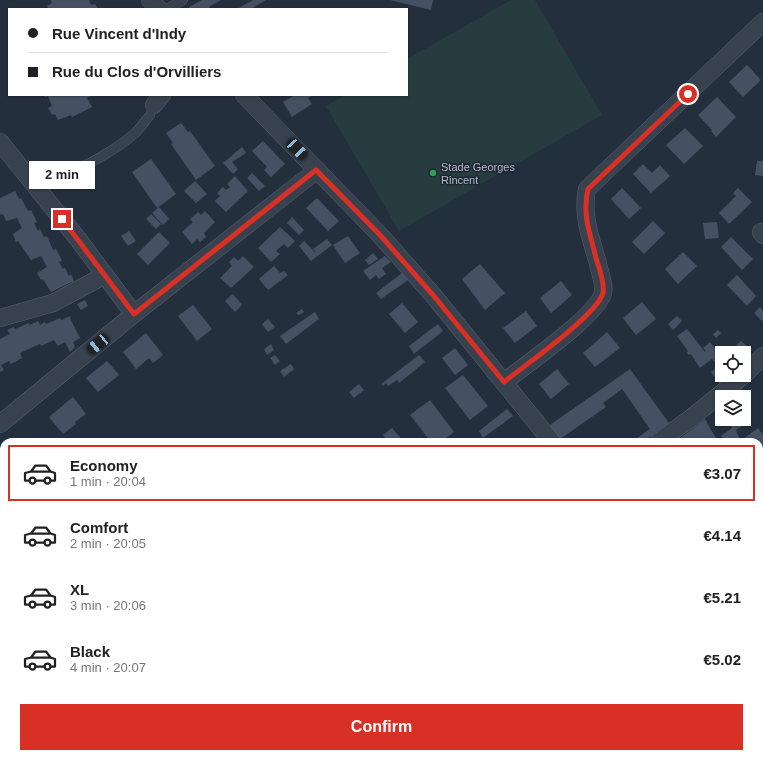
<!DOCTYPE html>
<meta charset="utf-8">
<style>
:root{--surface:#fff;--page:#f6f6f6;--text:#202124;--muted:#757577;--line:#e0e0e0;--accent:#d93025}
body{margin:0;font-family:Helvetica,sans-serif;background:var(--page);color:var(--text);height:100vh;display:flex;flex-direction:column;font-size:15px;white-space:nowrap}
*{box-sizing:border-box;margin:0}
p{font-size:13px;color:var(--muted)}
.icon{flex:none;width:22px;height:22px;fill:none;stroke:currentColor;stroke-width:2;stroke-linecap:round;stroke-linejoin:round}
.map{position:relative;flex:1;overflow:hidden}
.drawer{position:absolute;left:0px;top:438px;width:763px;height:320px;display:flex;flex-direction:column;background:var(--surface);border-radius:12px 12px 0 0;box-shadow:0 1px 3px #0004}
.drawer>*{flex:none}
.banner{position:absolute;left:8px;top:8px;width:400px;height:88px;border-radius:0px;box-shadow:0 1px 3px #0004;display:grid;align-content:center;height:88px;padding:0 20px;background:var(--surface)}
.fabs{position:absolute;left:715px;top:346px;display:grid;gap:8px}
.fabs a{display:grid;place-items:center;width:36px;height:36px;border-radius:0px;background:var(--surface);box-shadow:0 1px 3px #0004;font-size:20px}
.end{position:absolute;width:18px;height:18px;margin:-9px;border:5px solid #d93025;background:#fff;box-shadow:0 0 0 2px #fff}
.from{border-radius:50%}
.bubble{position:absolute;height:28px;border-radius:0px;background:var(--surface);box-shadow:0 1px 3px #0004;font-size:13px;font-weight:800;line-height:28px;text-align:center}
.car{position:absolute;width:12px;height:24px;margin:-12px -6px;border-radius:5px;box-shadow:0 0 3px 1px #0007;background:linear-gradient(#222 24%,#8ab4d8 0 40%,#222 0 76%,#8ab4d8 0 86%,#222 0)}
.banner b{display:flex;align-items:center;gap:14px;height:38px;font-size:15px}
.banner b+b{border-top:1px solid var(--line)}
.banner i{width:10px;height:10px;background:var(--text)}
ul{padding:7px 0 0;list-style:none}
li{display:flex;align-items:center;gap:12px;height:56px;margin:0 8px 6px;padding:0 12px;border:2px solid transparent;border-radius:0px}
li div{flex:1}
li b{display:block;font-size:15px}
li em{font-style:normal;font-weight:800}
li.on{border-color:var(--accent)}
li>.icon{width:36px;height:36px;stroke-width:1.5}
.primary-button{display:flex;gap:8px;margin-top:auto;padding:8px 20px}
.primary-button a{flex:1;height:46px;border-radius:0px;background:var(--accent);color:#fff;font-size:16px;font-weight:800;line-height:46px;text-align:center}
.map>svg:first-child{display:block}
.green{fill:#263c3f}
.building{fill:#455162}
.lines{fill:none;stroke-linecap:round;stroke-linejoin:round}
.service-casing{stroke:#565f6c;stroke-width:10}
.minor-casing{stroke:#565f6c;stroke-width:18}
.path{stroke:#44595c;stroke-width:2.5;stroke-dasharray:3 3;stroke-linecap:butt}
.service{stroke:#38414e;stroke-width:9}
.minor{stroke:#38414e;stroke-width:17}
.route{stroke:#d93025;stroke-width:5}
.leisure-dot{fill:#2e9e5b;stroke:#1d2633;stroke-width:1.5}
.labels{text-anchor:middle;stroke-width:3;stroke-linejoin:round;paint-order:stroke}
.poi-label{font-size:11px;fill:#b4bcc9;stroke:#1d2633;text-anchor:start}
</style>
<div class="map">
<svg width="763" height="758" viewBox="0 0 763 758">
<rect width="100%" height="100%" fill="#242f3e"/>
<polygon class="green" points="511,0 535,0 602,115 399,231 326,106 345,95 407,95 407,59"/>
<g class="building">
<polygon points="51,0 89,0 91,5 95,4 98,9 49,9 47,6 52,3"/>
<polygon points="202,0 221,0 209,7 210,9 190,9 189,7"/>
<polygon points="253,0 266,0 251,9 237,9"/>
<polygon points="390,0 433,0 431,10"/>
<polygon points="747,65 761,80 743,97 729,82"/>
<polygon points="44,95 93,95 87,98 92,107 72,117 71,115 58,120 55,114 52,115 48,108 52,106 48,96 45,97"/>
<polygon points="295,95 313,95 308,98 312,104 292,117 283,102"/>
<polygon points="717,97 736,117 716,137 711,131 712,130 698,115"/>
<polygon points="181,123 188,132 190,131 215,166 196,180 171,144 173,143 166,133"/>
<polygon points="685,128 703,146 684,164 666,145"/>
<polygon points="263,141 285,164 271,177 264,170 267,167 252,151"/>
<polygon points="242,147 246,153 232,162 238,169 233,174 223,163"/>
<polygon points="151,159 176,194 157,208 132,172"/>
<polygon points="757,161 763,161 763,176 755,175"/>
<polygon points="643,164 652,173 660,165 670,176 651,193 633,174"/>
<polygon points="252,173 265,186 259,191 247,178"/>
<polygon points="235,176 248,191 226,212 215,201 220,196 217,193 223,187 226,190 230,187 227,184"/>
<polygon points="195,181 207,194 196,203 184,191"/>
<polygon points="622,188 641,208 629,219 611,199"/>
<polygon points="738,188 752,202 729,224 719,213 736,196 733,193"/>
<polygon points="15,191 19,199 21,198 28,211 31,210 37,222 34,223 38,231 40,229 44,237 47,236 53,250 56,249 62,261 59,262 63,269 65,268 69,276 71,274 74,281 51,292 43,279 41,280 37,273 47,267 41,256 31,260 18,241 16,242 13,234 22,228 17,218 6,221 3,214 1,215 0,213 0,198"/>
<polygon points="317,198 339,221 328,231 306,208"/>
<polygon points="159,207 169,219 163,225 152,213"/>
<polygon points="205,211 215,222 204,233 206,237 200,242 197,239 192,244 182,232 193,222 190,219 198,212 201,215"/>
<polygon points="151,214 161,224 156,229 146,219"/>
<polygon points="292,217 304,230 299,235 287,223"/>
<polygon points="653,221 665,233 644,254 632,242"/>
<polygon points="717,222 719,238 705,239 703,223"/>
<polygon points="280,227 295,241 288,248 284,244 276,251 280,254 271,262 258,248"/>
<polygon points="129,231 136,241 128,246 121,236"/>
<polygon points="159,232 170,243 148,265 137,254"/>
<polygon points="348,236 360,253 345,263 333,245"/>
<polygon points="731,237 753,259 742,270 721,247"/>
<polygon points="327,239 332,245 311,261 299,246 304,241 316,253 313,249"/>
<polygon points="683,252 697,266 678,284 665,269"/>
<polygon points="373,253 378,259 369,265 365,260"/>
<polygon points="243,256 254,267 231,288 220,278 232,266 229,262 234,257 238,261"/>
<polygon points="385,256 391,262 382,268 386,274 379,279 376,275 370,280 363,271"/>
<polygon points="480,264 505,293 485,310 462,279"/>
<polygon points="274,266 280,273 284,271 288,275 268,290 259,279"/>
<polygon points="402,273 408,280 381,299 376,293"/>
<polygon points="737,275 756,296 747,306 727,285"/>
<polygon points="561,281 572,295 551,313 540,298"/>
<polygon points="233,294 242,305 235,312 225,301"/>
<polygon points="85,300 88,306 81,310 77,304"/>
<polygon points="642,302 656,319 636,335 623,318"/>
<polygon points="402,303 418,322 405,333 389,314"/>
<polygon points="193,305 212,329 197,341 178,316"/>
<polygon points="760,307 763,311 763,322 754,313"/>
<polygon points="302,309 304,312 299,315 296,313"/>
<polygon points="526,311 537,326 515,343 503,328"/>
<polygon points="315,312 319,319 286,344 280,336"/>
<polygon points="70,316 71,318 70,318 80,338 73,342 75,347 70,352 65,342 58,346 54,340 41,346 40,344 20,353 22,358 11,364 9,361 1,365 4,370 0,372 0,339 10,334 7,330 14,327 15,329 29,323 30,325 38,321 40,325 45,322 46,324 60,318 61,320"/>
<polygon points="677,316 682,321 673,330 668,324"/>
<polygon points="268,319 275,327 268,332 262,324"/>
<polygon points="438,324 443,331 414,354 409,346"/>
<polygon points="687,329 705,352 706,351 703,348 710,342 722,357 722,371 712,359 700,368 691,354 689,355 687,353 688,351 677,336"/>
<polygon points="718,330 721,333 716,338 713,334"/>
<polygon points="607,332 620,348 595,367 583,353"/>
<polygon points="146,333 163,355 153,363 149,358 136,369 123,352"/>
<polygon points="741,341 747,346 743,350 744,352 743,353 727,353"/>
<polygon points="271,344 274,350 267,355 264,349"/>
<polygon points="455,348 468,365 455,375 442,358"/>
<polygon points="275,355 280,361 275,365 270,358"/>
<polygon points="419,355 425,362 399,383 397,380 388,386 386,383 383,386 381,384"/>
<polygon points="107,361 119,375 98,392 86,378"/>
<polygon points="291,364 294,369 284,377 280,371"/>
<polygon points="717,367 722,373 722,375 724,375 727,378 720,384 711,372"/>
<polygon points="557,369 569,384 551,399 539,384"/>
<polygon points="630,369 669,423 643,442 631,442 650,429 622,389 603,403 606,407 560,439 550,425"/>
<polygon points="463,375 488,406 470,420 445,388"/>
<polygon points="359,384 364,390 354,398 349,392"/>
<polygon points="73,397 86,414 75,422 76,424 63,434 49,417"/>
<polygon points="430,400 454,432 441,442 431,442 410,415"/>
<polygon points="744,400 751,410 745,414 744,413"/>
<polygon points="507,409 513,416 483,438 479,431"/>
<polygon points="705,419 718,442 675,442"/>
<polygon points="726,419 738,419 742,426 736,430 740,440 736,442 725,442 721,436 732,428"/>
<polygon points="392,428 404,442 389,442 383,435"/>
<polygon points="758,428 763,435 763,454 759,456 759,442 744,442 742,440"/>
<polygon points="0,486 4,491 4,508 0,504"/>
<polygon points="759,542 763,548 763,561 759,563"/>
<polygon points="763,589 763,611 761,613 759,611 759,592"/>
<polygon points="4,740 4,754 9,754 3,758 0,758 0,743"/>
<polygon points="324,754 349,754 350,758 314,758"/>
<polygon points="435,754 477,754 480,757 433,758 432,757"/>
<polygon points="533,754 547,754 543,758 537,758"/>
<polygon points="614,754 648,754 650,756 648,758 617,758 618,757"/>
</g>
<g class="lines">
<defs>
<g id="service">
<polyline points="167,9 183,0"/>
<path d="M38,189c32,-17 68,-31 96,-55 6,-5 11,-13 16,-19"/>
<polyline points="388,754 389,758"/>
<polyline points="490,758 495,754"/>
</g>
<g id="minor">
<polyline points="150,0 159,9"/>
<polyline points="244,95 380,235 433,295 552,442"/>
<polyline points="154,105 162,95"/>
<polyline points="0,142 78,239 134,314"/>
<polyline points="761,232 763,235"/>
<polyline points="0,318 53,303 105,275"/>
<polyline points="744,375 763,356"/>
<path d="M504,382c21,-17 93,-66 99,-89 2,-9 -4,-23 -6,-33 -7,-24 -15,-45 -10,-71l176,-167"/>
<polyline points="0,424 134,314 317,170"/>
<polyline points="658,442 691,418 744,375"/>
<polyline points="759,653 763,657"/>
<polyline points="759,695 763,695"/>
<polyline points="168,758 182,754"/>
<polyline points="589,758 593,754"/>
</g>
</defs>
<use href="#service" class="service-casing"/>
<use href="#minor" class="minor-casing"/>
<g class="path">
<polyline points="216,754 217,758"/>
<polyline points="733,758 734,754"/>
</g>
<use href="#service" class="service"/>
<use href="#minor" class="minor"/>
</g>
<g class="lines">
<path class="route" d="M62,219l72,95 182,-144 64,65 53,60 71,87c21,-17 93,-67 99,-89 2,-9 -4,-26 -7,-35 -6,-25 -14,-43 -8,-69l100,-95"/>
</g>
<circle class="leisure-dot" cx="433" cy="173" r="4"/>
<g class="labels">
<g class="poi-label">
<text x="441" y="171">Stade Georges<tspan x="441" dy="13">Rincent</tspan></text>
</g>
</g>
</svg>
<div class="fabs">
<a><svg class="icon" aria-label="locate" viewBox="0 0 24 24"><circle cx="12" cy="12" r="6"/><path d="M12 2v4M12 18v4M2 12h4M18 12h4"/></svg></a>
<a><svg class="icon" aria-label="layers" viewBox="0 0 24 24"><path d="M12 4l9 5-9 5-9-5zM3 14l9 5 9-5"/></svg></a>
</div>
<i class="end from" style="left:688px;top:94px"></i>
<i class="end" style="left:62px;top:219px"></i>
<div class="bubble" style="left:29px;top:161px;width:66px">2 min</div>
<i class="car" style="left:297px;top:149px;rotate:137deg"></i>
<i class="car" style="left:98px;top:344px;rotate:231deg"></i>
<div class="banner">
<b><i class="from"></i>Rue Vincent d'Indy</b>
<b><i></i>Rue du Clos d'Orvilliers</b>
</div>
<section class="drawer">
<ul>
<li class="on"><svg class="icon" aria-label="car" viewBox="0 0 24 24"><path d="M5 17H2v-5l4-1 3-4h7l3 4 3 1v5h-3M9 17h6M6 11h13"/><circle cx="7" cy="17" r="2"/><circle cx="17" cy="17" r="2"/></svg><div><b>Economy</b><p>1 min · 20:04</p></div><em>€3.07</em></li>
<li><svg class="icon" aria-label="car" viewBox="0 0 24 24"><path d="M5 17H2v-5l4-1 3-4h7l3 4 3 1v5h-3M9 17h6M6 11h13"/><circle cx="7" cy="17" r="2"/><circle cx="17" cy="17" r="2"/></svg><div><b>Comfort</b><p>2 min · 20:05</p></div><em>€4.14</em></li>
<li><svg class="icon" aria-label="car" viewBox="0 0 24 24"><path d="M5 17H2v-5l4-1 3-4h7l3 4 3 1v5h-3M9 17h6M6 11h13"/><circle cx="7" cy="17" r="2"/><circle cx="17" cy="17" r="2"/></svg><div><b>XL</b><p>3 min · 20:06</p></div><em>€5.21</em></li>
<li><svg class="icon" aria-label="car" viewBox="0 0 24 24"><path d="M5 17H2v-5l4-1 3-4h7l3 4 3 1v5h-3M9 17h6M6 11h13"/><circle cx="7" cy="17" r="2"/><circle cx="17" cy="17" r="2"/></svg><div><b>Black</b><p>4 min · 20:07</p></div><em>€5.02</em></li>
</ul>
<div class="primary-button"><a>Confirm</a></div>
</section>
</div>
